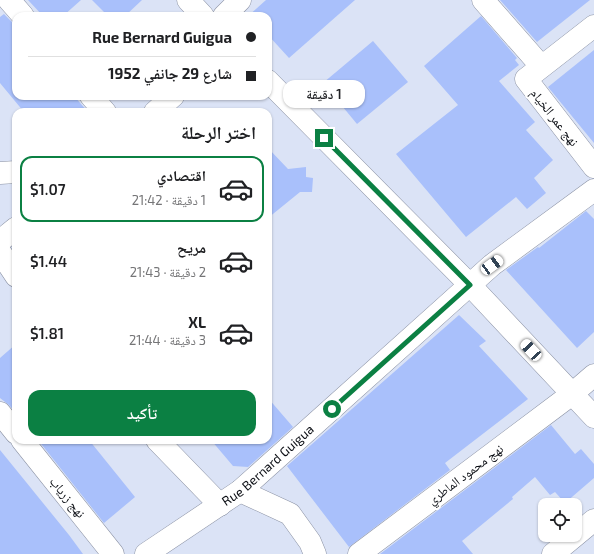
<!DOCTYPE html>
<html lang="ar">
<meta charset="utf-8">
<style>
:root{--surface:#fff;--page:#f2f2f2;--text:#202124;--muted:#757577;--line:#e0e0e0;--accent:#0b8043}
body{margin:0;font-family:"Exo 2","Noto Naskh Arabic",sans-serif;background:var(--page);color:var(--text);direction:rtl;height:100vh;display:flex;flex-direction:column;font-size:15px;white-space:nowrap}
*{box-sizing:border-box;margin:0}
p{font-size:13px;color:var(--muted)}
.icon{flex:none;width:22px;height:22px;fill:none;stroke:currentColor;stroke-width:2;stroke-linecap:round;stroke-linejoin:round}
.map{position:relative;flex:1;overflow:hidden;direction:ltr}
.side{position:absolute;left:12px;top:108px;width:260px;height:336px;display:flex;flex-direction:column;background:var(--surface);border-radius:12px;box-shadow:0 1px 3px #0004;direction:rtl}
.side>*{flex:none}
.banner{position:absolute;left:12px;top:12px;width:260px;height:88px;border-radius:12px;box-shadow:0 1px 3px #0004;direction:rtl;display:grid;align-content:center;height:88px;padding:0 16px;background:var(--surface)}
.buttons{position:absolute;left:538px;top:498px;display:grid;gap:8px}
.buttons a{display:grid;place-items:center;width:44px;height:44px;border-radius:8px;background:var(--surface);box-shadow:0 1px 3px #0004;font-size:20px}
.end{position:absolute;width:18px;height:18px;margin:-9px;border:5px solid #0b8043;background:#fff;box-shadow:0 0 0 2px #fff}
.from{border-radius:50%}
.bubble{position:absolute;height:28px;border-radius:12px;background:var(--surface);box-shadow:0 1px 3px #0004;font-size:13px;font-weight:600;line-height:28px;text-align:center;direction:rtl}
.car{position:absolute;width:12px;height:24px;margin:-12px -6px;border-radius:5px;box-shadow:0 0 3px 1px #0007;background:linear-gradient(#fff 24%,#345 0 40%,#fff 0 76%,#345 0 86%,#fff 0)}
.banner b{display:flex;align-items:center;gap:14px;height:38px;font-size:15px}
.banner b+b{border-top:1px solid var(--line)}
.banner i{width:10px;height:10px;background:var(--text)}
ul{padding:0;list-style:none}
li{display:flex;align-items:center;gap:12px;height:66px;margin:0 8px 6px;padding:0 8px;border:2px solid transparent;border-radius:12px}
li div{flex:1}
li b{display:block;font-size:15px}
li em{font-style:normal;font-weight:600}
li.selected{border-color:var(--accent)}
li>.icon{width:36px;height:36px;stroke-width:1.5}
h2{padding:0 16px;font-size:18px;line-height:48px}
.cta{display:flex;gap:8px;margin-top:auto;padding:8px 16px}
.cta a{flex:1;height:46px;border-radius:12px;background:var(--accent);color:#fff;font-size:16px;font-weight:600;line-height:46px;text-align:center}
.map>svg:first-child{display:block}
.building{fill:#a9c0fb}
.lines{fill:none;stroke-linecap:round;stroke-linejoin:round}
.minor-casing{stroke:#8a91a3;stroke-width:23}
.minor{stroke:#fff;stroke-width:22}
.route{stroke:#0b8043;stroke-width:5}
.labels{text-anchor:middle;stroke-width:4;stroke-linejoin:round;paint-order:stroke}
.street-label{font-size:13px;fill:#0b0e14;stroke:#fff}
</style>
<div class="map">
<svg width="594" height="554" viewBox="0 0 594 554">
<rect width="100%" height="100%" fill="#dbe3f6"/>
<g class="building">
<polygon points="28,0 81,0 63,16 43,16"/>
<polygon points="92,0 142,0 125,16 108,16"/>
<polygon points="266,0 355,0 289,58 268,35 268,16 248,16"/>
<polygon points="500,0 590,0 537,42"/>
<polygon points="4,14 16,26 16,96 74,96 88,112 24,112 0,83 0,17"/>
<polygon points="481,16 517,58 515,60 519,65 499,81 535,122 526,130 553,160 534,178 546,193 527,209 516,197 466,237 396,154 458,105 424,66"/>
<polygon points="373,41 408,82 357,124 323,83"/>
<polygon points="594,50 594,143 548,87"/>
<polygon points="268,148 288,169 306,167 306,177 313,178 312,192 300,192 268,218"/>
<polygon points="586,211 594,219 594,332 577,348 506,270 538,247 539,248"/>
<polygon points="459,315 486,341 479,346 528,399 445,463 450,470 349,547 287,466"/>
<polygon points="16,344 16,413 9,405 0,398 0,358"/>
<polygon points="268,398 293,427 248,467 233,466 211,440 268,440"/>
<polygon points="551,425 575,454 581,449 594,464 594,478 565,503 555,492 550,495 535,477 512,497 513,499 462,541 473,554 380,554"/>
<polygon points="38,440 89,440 135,497 104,523"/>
<polygon points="0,450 69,535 83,554 0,554"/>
</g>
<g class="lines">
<defs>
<g id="minor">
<polyline points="9,0 23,16"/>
<polyline points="188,0 203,16"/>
<polyline points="483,0 541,66"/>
<polyline points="224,16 240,0"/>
<polyline points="594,26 526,79 594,167"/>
<polyline points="268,81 470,285 594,417"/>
<polyline points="91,96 105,112"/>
<polyline points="155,112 173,96"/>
<polyline points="0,173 16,172"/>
<polyline points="0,241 16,228"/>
<polyline points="0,252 16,276"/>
<polyline points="0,413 16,433"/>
<polyline points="22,440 113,554"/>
<polyline points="157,440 220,505"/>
<polyline points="240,491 290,514 310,542 315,554"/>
<path id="s1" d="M146,554l94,-63 252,-226 102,-75"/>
<polyline points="359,554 572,394 594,375"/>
<polyline points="553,554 594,520"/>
</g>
</defs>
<use href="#minor" class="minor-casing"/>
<use href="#minor" class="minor"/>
</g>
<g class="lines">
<polyline class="route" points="324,138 470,285 332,409"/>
</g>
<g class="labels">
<g class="street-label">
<text transform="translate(555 117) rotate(52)" y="5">نهج عمر الخيام</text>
<text dy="5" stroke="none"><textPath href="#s1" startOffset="151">Rue Bernard Guigua</textPath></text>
<text transform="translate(465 474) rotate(-37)" y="5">نهج محمود الماطري</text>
<text transform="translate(68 497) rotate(51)" y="5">نهج زرياب</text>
</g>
</g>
</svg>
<div class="buttons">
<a><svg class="icon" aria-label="locate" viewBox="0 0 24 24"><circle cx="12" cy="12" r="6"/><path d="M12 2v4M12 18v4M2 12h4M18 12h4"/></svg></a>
</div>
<i class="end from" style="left:332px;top:409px"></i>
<i class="end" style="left:324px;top:138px"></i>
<div class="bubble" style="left:283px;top:80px;width:82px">1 دقيقة</div>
<i class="car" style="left:492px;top:265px;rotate:54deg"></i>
<i class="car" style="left:531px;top:350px;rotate:317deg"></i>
<div class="banner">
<b><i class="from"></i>Rue Bernard Guigua</b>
<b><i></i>شارع 29 جانفي 1952</b>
</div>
<section class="side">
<h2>اختر الرحلة</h2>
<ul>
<li class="selected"><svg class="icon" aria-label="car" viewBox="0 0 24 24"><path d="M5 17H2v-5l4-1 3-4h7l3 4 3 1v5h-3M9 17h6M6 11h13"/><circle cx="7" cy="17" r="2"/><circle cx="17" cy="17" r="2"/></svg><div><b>اقتصادي</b><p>1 دقيقة · 21:42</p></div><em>$1.07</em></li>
<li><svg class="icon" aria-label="car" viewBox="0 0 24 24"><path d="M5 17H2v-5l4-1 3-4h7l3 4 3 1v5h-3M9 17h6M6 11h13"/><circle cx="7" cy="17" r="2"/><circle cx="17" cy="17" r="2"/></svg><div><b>مريح</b><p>2 دقيقة · 21:43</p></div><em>$1.44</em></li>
<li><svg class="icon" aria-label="car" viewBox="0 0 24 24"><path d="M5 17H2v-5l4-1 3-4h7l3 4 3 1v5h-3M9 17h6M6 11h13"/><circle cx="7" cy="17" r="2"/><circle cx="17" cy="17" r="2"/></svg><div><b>XL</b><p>3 دقيقة · 21:44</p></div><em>$1.81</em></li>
</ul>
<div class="cta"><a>تأكيد</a></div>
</section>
</div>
